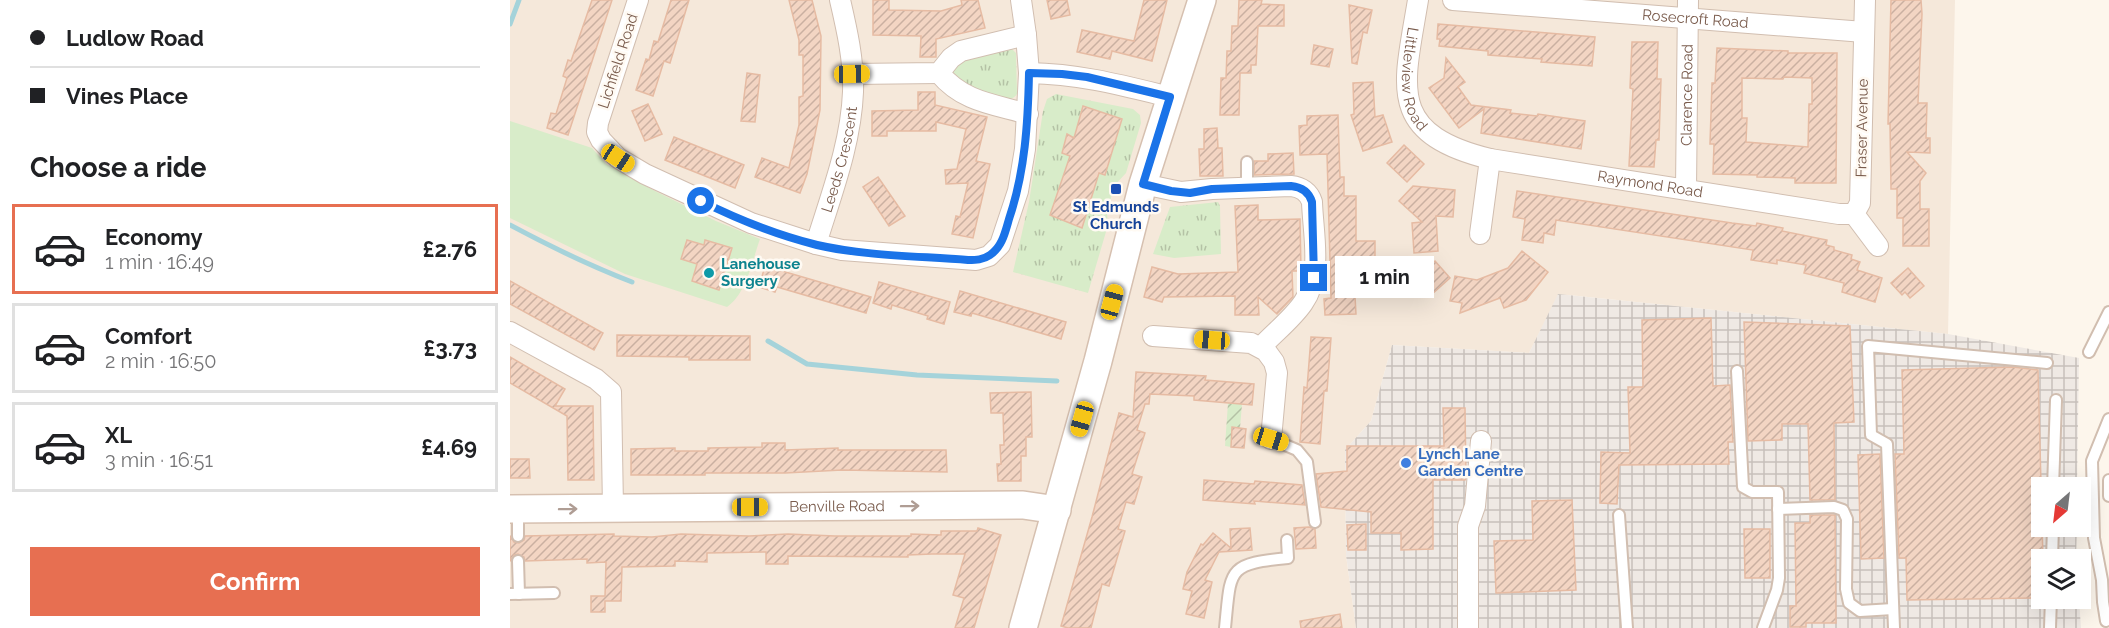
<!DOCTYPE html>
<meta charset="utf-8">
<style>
:root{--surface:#fff;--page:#f6f6f6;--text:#202124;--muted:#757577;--line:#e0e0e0;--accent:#e76f51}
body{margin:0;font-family:Raleway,sans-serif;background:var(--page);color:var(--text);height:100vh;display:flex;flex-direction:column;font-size:22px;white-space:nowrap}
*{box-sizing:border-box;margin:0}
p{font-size:20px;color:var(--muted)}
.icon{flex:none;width:33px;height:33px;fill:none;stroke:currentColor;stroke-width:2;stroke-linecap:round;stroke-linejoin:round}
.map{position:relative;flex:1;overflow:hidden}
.sheet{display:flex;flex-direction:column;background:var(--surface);width:510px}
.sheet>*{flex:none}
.hud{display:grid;align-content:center;height:132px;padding:0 30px;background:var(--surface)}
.needle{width:39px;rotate:208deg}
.controls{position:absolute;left:1521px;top:477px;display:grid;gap:12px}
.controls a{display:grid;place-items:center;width:60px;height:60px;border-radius:0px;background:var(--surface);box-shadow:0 6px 24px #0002;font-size:30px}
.end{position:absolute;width:27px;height:27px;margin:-14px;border:8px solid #1a73e8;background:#fff;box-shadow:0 0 0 3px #fff}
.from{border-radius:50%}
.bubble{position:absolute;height:42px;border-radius:0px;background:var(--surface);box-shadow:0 6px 24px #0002;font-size:20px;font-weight:700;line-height:42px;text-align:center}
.car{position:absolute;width:18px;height:36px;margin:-18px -9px;border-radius:8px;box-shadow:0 0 4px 2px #0007;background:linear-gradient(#f5c518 24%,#345 0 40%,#f5c518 0 76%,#345 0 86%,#f5c518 0)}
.hud b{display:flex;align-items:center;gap:21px;height:57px;font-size:22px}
.hud b+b{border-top:2px solid var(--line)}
.hud i{width:15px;height:15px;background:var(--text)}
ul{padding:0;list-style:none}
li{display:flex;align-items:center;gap:18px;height:90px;margin:0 12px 9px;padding:0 18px;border:3px solid var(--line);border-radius:0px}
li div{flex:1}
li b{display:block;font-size:22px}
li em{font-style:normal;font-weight:700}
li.selected{border-color:var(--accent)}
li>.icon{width:54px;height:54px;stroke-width:1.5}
h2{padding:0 30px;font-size:27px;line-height:72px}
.action{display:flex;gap:12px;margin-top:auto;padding:12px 30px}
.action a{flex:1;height:69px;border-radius:0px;background:var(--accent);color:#fff;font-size:24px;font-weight:700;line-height:69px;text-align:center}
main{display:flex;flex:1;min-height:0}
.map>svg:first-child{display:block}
.residential{fill:#f5e8da}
.industrial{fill:url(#industrial-grid)}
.grass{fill:url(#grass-tufts)}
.park{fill:#d8ecc9}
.garden{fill:url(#garden-furrows)}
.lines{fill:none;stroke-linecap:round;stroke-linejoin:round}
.stream{stroke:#a5d3da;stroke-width:5}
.building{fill:url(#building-hatch);stroke:#e6bba3;stroke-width:1.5;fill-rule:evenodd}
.service-casing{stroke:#d1beb0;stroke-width:14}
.minor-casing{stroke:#d1beb0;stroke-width:22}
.secondary-casing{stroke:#d6c0b0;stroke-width:30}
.service{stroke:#fff;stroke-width:10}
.minor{stroke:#fff;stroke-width:20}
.secondary{stroke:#fff;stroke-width:27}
.oneway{stroke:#af9d94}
.route{stroke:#1a73e8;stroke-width:8}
.transit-dot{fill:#1a4fb4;stroke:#fffaf3;stroke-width:2}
.culture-dot{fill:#0f9aa8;stroke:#fffaf3;stroke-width:2}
.shop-dot{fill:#3f7fe0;stroke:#fffaf3;stroke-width:2}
.labels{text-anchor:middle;stroke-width:5;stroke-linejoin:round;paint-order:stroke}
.street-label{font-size:15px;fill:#7a5c4d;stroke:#fffaf3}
.transit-label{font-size:15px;font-weight:bold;fill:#164399;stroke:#fffaf3}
.culture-label{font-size:15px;font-weight:bold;fill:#0d838f;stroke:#fffaf3;text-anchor:start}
.shop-label{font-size:15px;font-weight:bold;fill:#366cbe;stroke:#fffaf3;text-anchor:start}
</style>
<main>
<section class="sheet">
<div class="hud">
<b><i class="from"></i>Ludlow Road</b>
<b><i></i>Vines Place</b>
</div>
<h2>Choose a ride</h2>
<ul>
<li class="selected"><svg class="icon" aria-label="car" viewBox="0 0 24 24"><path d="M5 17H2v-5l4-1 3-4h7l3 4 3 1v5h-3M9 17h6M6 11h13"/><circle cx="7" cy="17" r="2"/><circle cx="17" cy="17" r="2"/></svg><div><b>Economy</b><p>1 min · 16:49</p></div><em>£2.76</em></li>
<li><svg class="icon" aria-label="car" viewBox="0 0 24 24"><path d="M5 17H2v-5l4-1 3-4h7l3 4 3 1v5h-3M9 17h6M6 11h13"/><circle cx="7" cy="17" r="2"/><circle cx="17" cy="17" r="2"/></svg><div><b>Comfort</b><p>2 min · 16:50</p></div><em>£3.73</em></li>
<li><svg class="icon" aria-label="car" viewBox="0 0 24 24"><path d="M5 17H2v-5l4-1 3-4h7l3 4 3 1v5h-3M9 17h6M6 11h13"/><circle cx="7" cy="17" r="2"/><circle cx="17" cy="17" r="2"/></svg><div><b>XL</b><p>3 min · 16:51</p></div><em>£4.69</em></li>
</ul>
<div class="action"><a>Confirm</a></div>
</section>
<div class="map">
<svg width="1599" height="628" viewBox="0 0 1599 628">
<defs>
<pattern id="industrial-grid" width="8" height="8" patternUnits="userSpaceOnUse" patternTransform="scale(1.5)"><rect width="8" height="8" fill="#efe9e4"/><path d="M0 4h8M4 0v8" fill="none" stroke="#c7c0bb"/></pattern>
<pattern id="grass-tufts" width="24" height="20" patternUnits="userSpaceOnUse" patternTransform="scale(1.5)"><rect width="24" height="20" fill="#d8ecc9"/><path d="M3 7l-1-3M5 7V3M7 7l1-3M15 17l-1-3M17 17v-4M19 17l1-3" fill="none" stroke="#b4c2a5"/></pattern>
<pattern id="garden-furrows" width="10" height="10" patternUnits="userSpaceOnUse" patternTransform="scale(1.5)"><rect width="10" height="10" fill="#d8ecc9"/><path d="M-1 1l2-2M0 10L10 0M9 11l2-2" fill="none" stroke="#b4c2a5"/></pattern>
<pattern id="building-hatch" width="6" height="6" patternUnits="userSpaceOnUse" patternTransform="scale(1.5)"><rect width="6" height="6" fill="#f3d5c3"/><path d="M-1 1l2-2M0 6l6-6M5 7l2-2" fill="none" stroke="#cab0a1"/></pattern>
</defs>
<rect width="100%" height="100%" fill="#fdf6ec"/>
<polygon class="residential" points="0,0 1445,0 1438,334 1049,294 1019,353 882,345 861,421 835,450 836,555 846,628 0,628"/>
<polygon class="industrial" points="1048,294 1438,334 1569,358 1567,487 1532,488 1532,526 1567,527 1566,559 1532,560 1532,598 1569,599 1571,628 846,628 836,555 835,450 861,421 882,345 1019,353"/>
<g class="grass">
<path d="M501,48l5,5 1,41c-9,13 -32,3 -44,-2 -8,-4 -16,-13 -23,-19l6,-13z"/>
<polygon points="546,94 623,109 630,115 631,123 616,173 604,186 597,213 598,225 578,293 503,272 519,202 533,111 537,99"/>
<polygon points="708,202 710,206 711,254 664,258 643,254 660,207"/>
</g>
<path class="park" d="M0,121l82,27 14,16 49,27 61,30 44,18c-8,22 -13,54 -33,68l-102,-33 -115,-56z"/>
<polygon class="garden" points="718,403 732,404 730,428 722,428 721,447 715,446"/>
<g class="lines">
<g class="stream">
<polyline points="0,24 9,0"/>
<path d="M0,225c41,22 78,40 122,57"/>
<polyline points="258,341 297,364 407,375 547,381"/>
</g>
</g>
<g class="building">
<polygon points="82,0 102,0 58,135 37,128 41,113 46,114 57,78 53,76 58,60 61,61"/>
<polygon points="161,0 179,0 160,63 154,61 143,96 126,90 136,59 139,60 144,41 148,42"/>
<polygon points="279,0 302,0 311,36 310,110 297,174 290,193 245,177 252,158 279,168 289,125 289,97 293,96 293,55 289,55 289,40"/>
<polygon points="363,0 379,0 379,10 431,11 452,5 451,0 468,0 475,28 426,39 426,57 410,57 411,36 363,35"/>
<polygon points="537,0 557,0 560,15 541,19"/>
<polygon points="634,0 657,0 642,61 602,51 600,59 567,52 572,30 624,41"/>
<polygon points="729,0 752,0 751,4 774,5 774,26 748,26 746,65 741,65 741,73 730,73 729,115 710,115 711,78 716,78 717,51 721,51 722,26 728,26"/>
<polygon points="1381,0 1411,0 1412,14 1408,103 1417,103 1416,138 1420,138 1420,153 1397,152 1416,173 1410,181 1410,209 1419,209 1419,246 1393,246 1393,218 1387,218 1387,189 1381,189 1380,124 1378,124"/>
<polygon points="839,5 862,10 857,33 853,32 847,64 842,63"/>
<polygon points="928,24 1085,37 1082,66 1031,62 1032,59 978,55 978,51 929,46 930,39 927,39"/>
<polygon points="1122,42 1148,42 1147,79 1151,79 1149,140 1146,140 1144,167 1119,166 1123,89 1120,88"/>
<polygon points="804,45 823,49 819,67 801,64"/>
<path d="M1207,48l71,3v2h49l-1,130h-41v-5l-38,-1v-2l-44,-1 1,-30h-4l2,-61h3zM1274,77l28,1v26h-3l-1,43 -62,-5 1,-24h-5v-40l41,1z"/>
<polygon points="936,58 955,82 948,87 961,105 1001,110 1000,113 1027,116 1028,114 1075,121 1071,149 971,133 974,109 949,128 919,88 934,78"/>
<polygon points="237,73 250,75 245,122 231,121"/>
<polygon points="863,82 865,117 873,115 882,142 853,151 841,115 844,114 843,83"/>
<polygon points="408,92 425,92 425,105 477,117 466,161 480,164 463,238 442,234 446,216 450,217 458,183 436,184 435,170 447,169 456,129 426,122 426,131 377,131 377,136 362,136 362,111 408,110"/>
<polygon points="138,104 152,134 135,141 122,111"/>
<polygon points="573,106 612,119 595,175 589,173 572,228 540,215 560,156 552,153 557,134 564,138"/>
<polygon points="828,115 830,177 834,177 834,196 846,196 846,241 865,241 865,259 846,259 847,296 845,296 846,314 815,315 814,299 821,298 817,154 790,155 789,126 797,125 797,116"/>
<polygon points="707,128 708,148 712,148 713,176 690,176 689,149 694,149 694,129"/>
<polygon points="164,137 234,165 225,188 155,160"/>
<polygon points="894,145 914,164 897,182 877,163"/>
<polygon points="783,153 784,174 744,175 744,161 758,161 758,154"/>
<polygon points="368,177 395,216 379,226 353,187"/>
<polygon points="903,186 945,190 943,217 926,216 928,251 904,253 902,223 912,222 889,201"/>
<polygon points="1007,191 1222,223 1246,226 1247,223 1273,228 1272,231 1317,240 1316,245 1324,247 1324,250 1342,255 1341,259 1350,262 1347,270 1372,278 1365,302 1332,292 1334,283 1294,273 1296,265 1267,260 1267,264 1241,260 1243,250 1046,220 1044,235 1034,233 1033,243 1012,240 1015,219 1003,217"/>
<polygon points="748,205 748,220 790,219 791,271 782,271 783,297 767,314 748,297 749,315 725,315 725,296 654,297 652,302 634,297 642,267 668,274 728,272 725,206"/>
<polygon points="177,240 194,245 195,240 222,248 209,290 182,281 187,264 171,259"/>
<polygon points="1012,251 1038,272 1016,300 994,308 990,298 950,313 952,303 940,301 945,276 967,280 998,268"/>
<polygon points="925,261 940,278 921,295 908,282 910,281 907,277"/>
<polygon points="255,266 361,297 356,313 267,287 265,292 249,287"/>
<polygon points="1398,268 1414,286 1400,298 1395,292 1392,295 1381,283"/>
<polygon points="0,281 93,333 84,350 0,304"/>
<polygon points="369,282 440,302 434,324 417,319 418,316 382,305 381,309 363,303"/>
<polygon points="450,291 556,322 551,339 462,313 461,316 444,312"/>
<polygon points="1201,318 1203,386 1220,385 1223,442 1218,442 1219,464 1109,465 1107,504 1090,503 1091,452 1120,453 1118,387 1133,387 1132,320"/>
<polygon points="1234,322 1340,326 1344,422 1324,423 1325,500 1300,500 1298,424 1272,424 1272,440 1238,441"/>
<polygon points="107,335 240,336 240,360 179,360 179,357 107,356"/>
<polygon points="801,337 821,338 817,391 814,391 810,444 790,442 794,387 797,388"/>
<polygon points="0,357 55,389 45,406 83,406 84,480 58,480 57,416 0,383"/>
<polygon points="1503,367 1528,370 1533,560 1532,598 1397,600 1396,558 1389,558 1385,454 1394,454 1392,370"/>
<polygon points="626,372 696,376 695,380 744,384 742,405 684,400 684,396 640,394 639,404 635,404 627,430 635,433 622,474 632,477 624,504 616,502 608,529 615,531 599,586 592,584 581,628 558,628 551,626 582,517 609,413 623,417"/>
<polygon points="521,392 522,437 516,437 516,456 511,456 511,481 488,481 487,464 491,464 490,445 494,445 493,413 481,413 480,393"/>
<polygon points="933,408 955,408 956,478 955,480 923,480 923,549 891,550 891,533 861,533 861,512 811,507 806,474 837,471 837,446 934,446"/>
<polygon points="722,427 736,429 734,448 721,447"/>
<polygon points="252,443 275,443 275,450 328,448 328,450 436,450 437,472 332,470 275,473 195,473 195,475 121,475 121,449 165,448 165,451 198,451 198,448 252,447"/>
<polygon points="1370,454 1374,558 1351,559 1348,455"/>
<polygon points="0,459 19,459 20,478 0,478"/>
<polygon points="694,480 744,484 745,481 792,485 795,505 744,501 745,504 693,500"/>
<polygon points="1062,500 1066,590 986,593 984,541 1023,540 1022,501"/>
<polygon points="1300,515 1325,515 1326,623 1296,623 1296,627 1280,627 1280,606 1286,606 1285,523 1300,523"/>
<polygon points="856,524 856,550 838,550 837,525"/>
<polygon points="799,527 805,529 806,548 786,549 784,528"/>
<polygon points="468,528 491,535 464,628 445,628 454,598 443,595 455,554 422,554 398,555 398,557 278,556 278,564 256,564 256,552 197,553 197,562 165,561 165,566 112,567 111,601 95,601 95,612 81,612 81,596 95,596 96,562 77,563 77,559 15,561 14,557 8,554 4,555 0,561 0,536 4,542 9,543 14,540 15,536 104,534 104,536 142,537 171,534 239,536 278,534 325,536 401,536 401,534 431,535 431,531 467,531"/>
<polygon points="740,528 742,550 709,552 695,580 702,582 694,618 676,614 682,591 673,589 677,572 691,544 693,545 703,533 721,548 720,529"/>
<polygon points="1234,529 1260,529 1260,578 1235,578"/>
<polygon points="830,614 832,628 791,628 790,621"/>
</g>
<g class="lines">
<defs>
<g id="service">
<polyline points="737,162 737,188"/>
<polyline points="1579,352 1599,312"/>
<polyline points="1227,371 1233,487 1242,492 1268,492 1269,578 1267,590 1253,628"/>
<polyline points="761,439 787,450 797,462 805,522"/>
<polyline points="1599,480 1599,496"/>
<polyline points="1543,488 1546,400"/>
<polyline points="1268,509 1324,507 1333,510 1337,519 1336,589 1339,603 1350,611 1383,609"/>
<polyline points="1109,515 1117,628"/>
<polyline points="8,536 8,509"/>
<polyline points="1542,560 1543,526"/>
<polyline points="8,561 9,594"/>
<polyline points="0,594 44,593"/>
<polyline points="1596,621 1593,602 1592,580 1584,538 1582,461 1599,419"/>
<path d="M715,628c6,-59 1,-64 63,-70l-1,-18"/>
<polyline points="1384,628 1377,444 1361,435 1358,346 1537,363"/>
<polyline points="1540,628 1541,598"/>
</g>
<g id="minor">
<polyline points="128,0 88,123 87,132 91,140 108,158 135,174 241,223 306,244 332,250 466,260 479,256 490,245 508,191 515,149 519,73 516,35 511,0"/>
<path id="s1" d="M908,0c-14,86 -33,133 72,159l349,55h15"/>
<path id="s2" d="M943,0l411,32"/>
<polyline points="1355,0 1350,203 1344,214 1368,246"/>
<path d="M429,73c24,29 54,31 89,41"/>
<path d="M519,73c51,1 92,12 141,24"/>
<polyline points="342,74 429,73 441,58 451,51 516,35"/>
<path d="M633,184l38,8 31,-3 79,-3c10,1 18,6 21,16 1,32 11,73 -9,101 -11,16 -29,30 -42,44"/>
<path id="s3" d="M1176,189l2,-189"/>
<polyline points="970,234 980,159"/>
<path id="s4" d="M306,244c15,-49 35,-100 37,-152 1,-31 -6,-62 -13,-92"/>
<polyline points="0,332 86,379 101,392 103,508"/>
<polyline points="643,336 741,343 756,351 764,362 767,373 761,439"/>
<polyline points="958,628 958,526 965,506 971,441"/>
</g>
<g id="secondary">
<path id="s5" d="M0,509l513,-4 34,5"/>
<polyline points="513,628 588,361 633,184 692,0"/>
</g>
</defs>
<use href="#service" class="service-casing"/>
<use href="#minor" class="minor-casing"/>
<use href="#secondary" class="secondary-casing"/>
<use href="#service" class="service"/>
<use href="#minor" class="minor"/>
<use href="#secondary" class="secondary"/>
</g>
<defs><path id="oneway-shaft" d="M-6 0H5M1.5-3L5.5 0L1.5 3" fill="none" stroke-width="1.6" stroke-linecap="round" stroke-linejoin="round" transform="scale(1.5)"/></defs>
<g class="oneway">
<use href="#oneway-shaft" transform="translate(400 506) rotate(-1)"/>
<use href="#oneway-shaft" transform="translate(58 509) rotate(-1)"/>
</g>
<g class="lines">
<path class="route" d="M191,201c36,18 76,34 116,44 48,11 101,11 151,15 8,0 15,0 22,-5 12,-8 15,-22 19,-36 16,-47 19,-96 20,-146l33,1 25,3 83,20 -27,87 28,7 19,2 22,-4 79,-3c10,1 18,6 21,16l2,76"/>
</g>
<rect class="transit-dot" x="600" y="183" width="12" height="12" rx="3"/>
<circle class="culture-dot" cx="199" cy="273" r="6"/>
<circle class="shop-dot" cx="896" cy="463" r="6"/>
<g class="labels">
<g class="street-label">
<text dy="5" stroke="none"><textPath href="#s2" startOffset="243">Rosecroft Road</textPath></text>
<text transform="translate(108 61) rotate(-72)" y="5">Lichfield Road</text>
<text dy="5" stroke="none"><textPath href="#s1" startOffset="81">Littleview Road</textPath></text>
<text dy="5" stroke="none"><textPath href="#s3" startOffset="94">Clarence Road</textPath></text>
<text transform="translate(1352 128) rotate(-89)" y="5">Fraser Avenue</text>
<text dy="5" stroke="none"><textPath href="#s4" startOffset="88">Leeds Crescent</textPath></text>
<text dy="5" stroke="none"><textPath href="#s1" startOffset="369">Raymond Road</textPath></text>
<text dy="5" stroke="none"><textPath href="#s5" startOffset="327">Benville Road</textPath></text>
</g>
<g class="transit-label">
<text x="606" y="212">St Edmunds<tspan x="606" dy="17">Church</tspan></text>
</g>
<g class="culture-label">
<text x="211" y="269">Lanehouse<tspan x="211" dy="17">Surgery</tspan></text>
</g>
<g class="shop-label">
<text x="908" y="459">Lynch Lane<tspan x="908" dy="17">Garden Centre</tspan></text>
</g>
</g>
</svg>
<div class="controls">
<a><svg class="needle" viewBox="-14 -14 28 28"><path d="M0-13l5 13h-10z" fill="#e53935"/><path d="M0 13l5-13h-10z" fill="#757577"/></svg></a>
<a><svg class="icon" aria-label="layers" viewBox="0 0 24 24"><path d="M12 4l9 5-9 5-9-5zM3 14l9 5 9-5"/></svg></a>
</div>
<i class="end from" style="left:191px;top:201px"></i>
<i class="end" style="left:804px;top:278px"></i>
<div class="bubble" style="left:825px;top:256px;width:99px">1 min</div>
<i class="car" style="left:342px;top:74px;rotate:89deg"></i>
<i class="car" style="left:108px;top:158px;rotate:123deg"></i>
<i class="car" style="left:602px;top:302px;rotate:15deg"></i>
<i class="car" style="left:702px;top:340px;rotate:274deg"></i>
<i class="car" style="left:572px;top:419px;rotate:196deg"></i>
<i class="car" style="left:761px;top:439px;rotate:107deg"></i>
<i class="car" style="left:240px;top:507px;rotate:90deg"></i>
</div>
</main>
